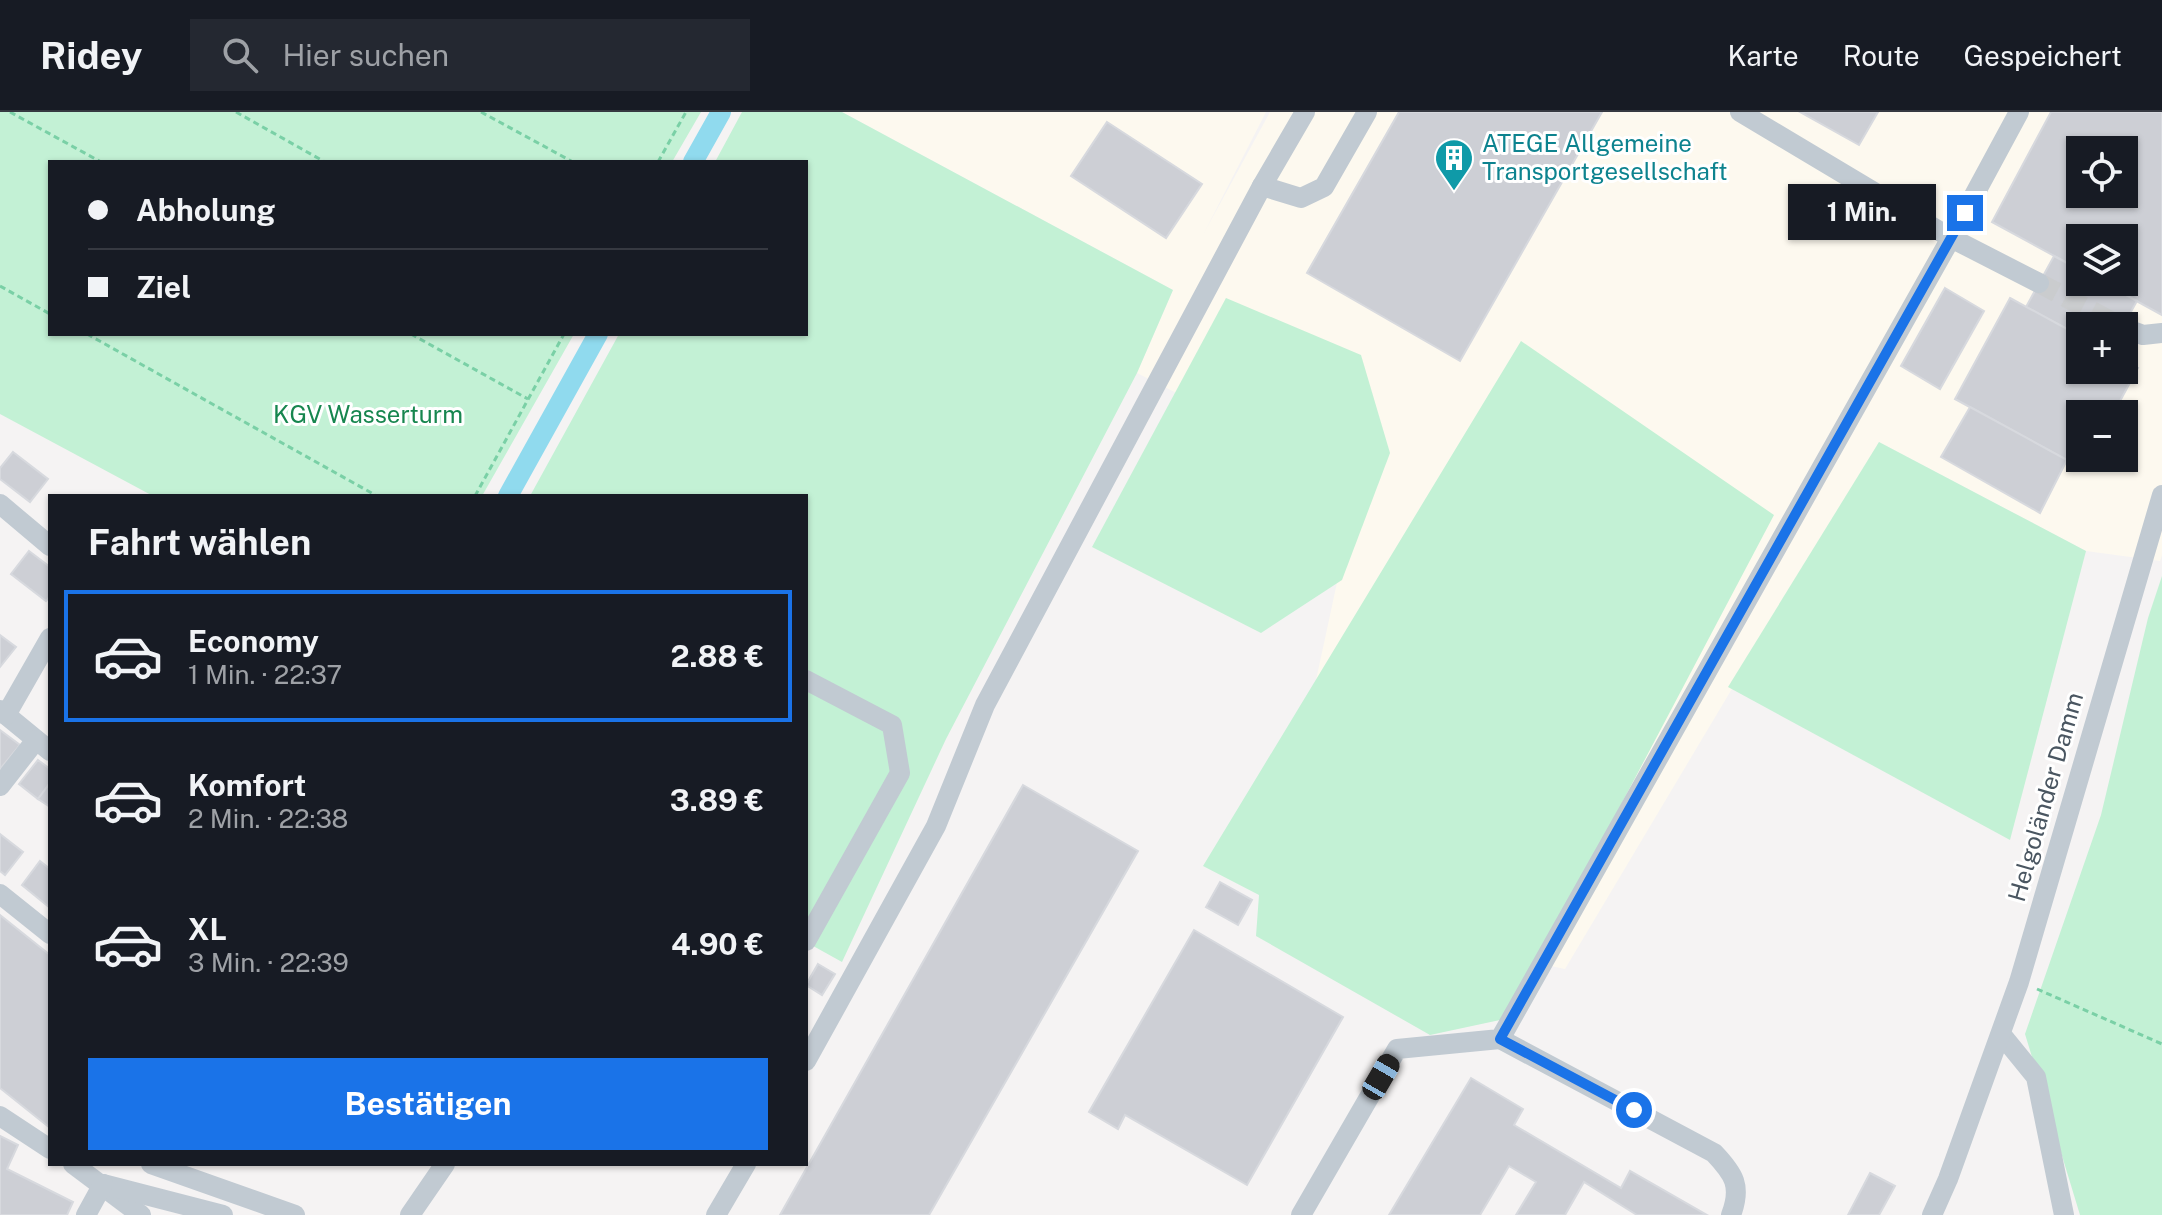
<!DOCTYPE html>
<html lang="de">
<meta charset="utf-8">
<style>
:root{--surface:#171b24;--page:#242831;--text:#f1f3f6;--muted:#9ea1a6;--line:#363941;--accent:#1a73e8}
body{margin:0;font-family:"Public Sans",sans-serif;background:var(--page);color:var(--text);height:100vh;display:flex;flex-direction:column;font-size:30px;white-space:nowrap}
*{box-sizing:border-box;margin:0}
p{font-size:26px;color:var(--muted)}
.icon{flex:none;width:44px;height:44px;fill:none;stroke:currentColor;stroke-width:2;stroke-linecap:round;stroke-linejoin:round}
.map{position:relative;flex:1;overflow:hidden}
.drawer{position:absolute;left:48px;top:382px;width:760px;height:672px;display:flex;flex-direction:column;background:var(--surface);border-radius:0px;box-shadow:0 2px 6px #0004}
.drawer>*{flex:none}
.hud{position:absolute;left:48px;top:48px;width:760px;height:176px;border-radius:0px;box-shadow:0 2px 6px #0004;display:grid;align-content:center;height:176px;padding:0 40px;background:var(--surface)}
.controls{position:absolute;left:2066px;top:24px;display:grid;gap:16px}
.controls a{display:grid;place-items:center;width:72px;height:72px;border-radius:0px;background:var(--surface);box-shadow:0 2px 6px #0004;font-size:40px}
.end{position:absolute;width:36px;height:36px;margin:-18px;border:10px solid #1a73e8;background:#fff;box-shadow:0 0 0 4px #fff}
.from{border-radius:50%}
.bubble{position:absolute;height:56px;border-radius:0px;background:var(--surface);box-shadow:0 2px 6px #0004;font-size:26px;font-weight:700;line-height:56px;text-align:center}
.car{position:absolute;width:24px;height:48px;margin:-24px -12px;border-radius:10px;box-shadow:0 0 6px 2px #0007;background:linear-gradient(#222 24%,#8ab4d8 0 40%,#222 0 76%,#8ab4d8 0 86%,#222 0)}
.hud b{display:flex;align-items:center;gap:28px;height:76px;font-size:30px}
.hud b+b{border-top:2px solid var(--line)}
.hud i{width:20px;height:20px;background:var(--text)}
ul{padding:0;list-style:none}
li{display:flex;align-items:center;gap:24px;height:132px;margin:0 16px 12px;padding:0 24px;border:4px solid transparent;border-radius:0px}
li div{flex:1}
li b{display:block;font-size:30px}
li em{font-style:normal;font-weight:700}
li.current{border-color:var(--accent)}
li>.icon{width:72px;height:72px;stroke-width:1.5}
h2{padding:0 40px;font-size:36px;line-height:96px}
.cta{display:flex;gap:16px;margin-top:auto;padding:16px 40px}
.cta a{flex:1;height:92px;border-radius:0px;background:var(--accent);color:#fff;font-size:32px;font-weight:700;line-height:92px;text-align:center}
header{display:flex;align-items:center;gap:48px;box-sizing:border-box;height:112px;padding:0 40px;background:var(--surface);border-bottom:2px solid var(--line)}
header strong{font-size:38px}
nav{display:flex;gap:44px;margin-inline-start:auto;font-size:28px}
.search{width:560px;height:72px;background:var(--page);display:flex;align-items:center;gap:20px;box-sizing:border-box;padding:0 28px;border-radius:0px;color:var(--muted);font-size:30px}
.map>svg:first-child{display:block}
.commercial{fill:#fdf9ef;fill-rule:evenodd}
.green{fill:#c3f1d5}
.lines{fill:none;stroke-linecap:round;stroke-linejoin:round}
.canal{stroke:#90daee;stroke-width:20}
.building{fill:#cdcfd5;stroke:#d7d9de;stroke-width:2;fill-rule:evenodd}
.minor-tunnel{stroke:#caccce;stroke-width:20;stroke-dasharray:20 10;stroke-linecap:butt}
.path{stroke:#7ad0a6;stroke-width:3;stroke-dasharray:6 4;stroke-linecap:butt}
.minor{stroke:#c1cad2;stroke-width:20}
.route{stroke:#1a73e8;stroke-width:10}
.labels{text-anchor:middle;stroke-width:6;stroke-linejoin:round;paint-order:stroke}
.culture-label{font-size:24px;fill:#0d838f;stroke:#fff;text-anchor:start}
.park-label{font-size:24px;fill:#17864f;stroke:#fff}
.street-label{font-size:24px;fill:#4a5661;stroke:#fff}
</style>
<header>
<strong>Ridey</strong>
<div class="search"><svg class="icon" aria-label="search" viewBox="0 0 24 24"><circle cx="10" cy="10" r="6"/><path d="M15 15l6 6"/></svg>Hier suchen</div>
<nav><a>Karte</a><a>Route</a><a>Gespeichert</a></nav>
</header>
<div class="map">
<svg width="2162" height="1103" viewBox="0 0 2162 1103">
<rect width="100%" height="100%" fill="#f5f3f3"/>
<path class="commercial" d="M842,0h424l-62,121 66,-121h892v443l-2,6 -74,-10 -207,-109 -314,527 -298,-61 91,-423 -221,-112 36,-83zM2080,38h44v44h-44zM2080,126h44v44h-44zM2080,214h44v44h-44zM2080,302h44v44h-44z"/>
<g class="green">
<polygon points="0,0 701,0 672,50 50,50 50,222 574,222 482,384 153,384 0,302"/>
<polygon points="742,0 842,0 1173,178 1137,261 946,627 842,850 806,830 806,384 530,384 619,222 806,222 806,50 715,50"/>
<polygon points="1226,186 1361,243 1390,341 1342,468 1261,521 1092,435"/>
<polygon points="1521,229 1774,403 1541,844 1500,908 1430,923 1256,824 1259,783 1203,754"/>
<polygon points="1879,330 2086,439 2010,728 1728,575"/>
<polygon points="2162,464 2162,1103 2080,1103 2025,922 2101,703 2148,506"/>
</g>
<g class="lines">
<g class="canal">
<polyline points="693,50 721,0"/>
<polyline points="508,384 598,222"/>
</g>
</g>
<g class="building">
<polygon points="1399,0 1602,0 1460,249 1307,161"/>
<polygon points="1800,0 1878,0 1859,33"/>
<path d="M2051,0h111v203l-60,-33h22v-44h-44v32l-88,-48zM2080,38h44v44h-44z"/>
<polygon points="1107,10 1202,72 1166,126 1071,64"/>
<polygon points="2054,144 2080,158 2080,170 2102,170 2137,189 2123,214 2080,214 2080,224 2026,195"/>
<polygon points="1945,176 1984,199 1940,277 1901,254"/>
<polygon points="2010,186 2080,224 2080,258 2124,258 2124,248 2138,256 2113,302 2080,302 2080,346 2089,346 2083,357 1955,287"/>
<polygon points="1970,295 2067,348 2040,401 1941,345"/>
<polygon points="13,340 48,367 30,390 0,367 0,356"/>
<polygon points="29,439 50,455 50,484 46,489 11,462"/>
<polygon points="0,523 16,535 0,555"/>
<polygon points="0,618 20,633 1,656 0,655"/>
<polygon points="38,648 50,657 50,671 38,687 19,672"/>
<polygon points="50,671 50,695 38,687"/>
<polygon points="1023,673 1138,739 929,1103 780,1103"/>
<polygon points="0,722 23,740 5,763 0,759"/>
<polygon points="40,749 50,757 50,796 22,773"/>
<polygon points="1220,770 1252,788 1238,813 1206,795"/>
<polygon points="0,803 50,843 50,1016 0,976"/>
<polygon points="1194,818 1343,905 1247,1073 1125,1003 1118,1017 1089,1000"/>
<polygon points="818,852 835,862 822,883 806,873"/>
<polygon points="1471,966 1523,997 1514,1013 1621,1076 1630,1059 1707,1103 1637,1103 1584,1070 1565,1103 1516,1103 1536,1070 1509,1054 1480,1103 1389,1103"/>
<polygon points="0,1024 18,1033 7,1057 73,1090 67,1103 0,1103"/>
<polygon points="1870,1061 1895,1074 1879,1103 1848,1103"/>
</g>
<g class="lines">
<polyline class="minor-tunnel" points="2039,171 2120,214"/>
<g class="path">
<polyline points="10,0 101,50"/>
<polyline points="236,0 325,50"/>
<polyline points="481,0 573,50"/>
<polyline points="658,50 686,0"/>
<polyline points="0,174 50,202"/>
<polyline points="87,222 377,384"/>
<polyline points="411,222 528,287"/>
<polyline points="475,384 564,222"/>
<polyline points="2037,877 2162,932"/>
</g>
<g class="minor">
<polyline points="1740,0 1951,126 2039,171"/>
<polyline points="1262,74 1301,86 1324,75 1367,0"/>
<polyline points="2124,216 2143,223 2162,221"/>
<polyline points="0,392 50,434"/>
<polyline points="806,568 892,613 900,661 806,829"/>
<polyline points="0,598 50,639"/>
<polyline points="6,603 50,526"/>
<polyline points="0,674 36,628"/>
<polyline points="0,782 50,822"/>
<polyline points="2001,922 2036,965 2064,1103"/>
<path d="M1500,927l214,114c20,21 28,33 17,62"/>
<polyline points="806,949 936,714 985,593 1262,74 1305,0"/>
<polyline points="0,1004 50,1037"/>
<polyline points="73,1052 141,1103"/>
<polyline points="151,1052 295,1103"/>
<polyline points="103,1072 223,1103"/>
<polyline points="86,1103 103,1072"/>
<polyline points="410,1103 445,1052"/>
<polyline points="716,1103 746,1052"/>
<polyline points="1301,1103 1397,937 1500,927 1951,126 2019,0"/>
<polyline points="1932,1103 1948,1067 2019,870 2162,383"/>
</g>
</g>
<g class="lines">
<polyline class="route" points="1634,998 1500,927 1965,101"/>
</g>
<defs>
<symbol id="building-pin" viewBox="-11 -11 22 30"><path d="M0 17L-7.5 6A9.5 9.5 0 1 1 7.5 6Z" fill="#0f9aa8" stroke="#fff"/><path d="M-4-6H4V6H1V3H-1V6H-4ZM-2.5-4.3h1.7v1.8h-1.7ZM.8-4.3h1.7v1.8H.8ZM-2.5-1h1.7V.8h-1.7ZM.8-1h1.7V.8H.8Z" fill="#fff"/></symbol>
</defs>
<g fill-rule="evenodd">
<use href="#building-pin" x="1432" y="24" width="44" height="60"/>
</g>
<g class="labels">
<g class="culture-label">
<text x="1482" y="40">ATEGE Allgemeine<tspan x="1482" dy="28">Transportgesellschaft</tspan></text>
</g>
<g class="park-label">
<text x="368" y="311">KGV Wasserturm</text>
</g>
<g class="street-label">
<text transform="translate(2046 685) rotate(-74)" y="8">Helgoländer Damm</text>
</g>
</g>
</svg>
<div class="controls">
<a><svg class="icon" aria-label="locate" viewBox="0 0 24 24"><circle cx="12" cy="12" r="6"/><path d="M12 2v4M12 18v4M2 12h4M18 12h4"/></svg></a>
<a><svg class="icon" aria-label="layers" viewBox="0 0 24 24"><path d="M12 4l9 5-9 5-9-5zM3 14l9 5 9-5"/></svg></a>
<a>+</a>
<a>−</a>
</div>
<i class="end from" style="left:1634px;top:998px"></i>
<i class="end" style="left:1965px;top:101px"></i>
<div class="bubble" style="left:1788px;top:72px;width:148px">1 Min.</div>
<i class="car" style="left:1381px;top:965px;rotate:30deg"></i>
<div class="hud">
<b><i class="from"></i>Abholung</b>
<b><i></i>Ziel</b>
</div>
<section class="drawer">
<h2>Fahrt wählen</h2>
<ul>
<li class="current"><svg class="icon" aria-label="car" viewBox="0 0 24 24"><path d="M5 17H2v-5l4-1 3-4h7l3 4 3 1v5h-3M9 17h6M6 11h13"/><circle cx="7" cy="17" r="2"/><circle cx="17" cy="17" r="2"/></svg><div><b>Economy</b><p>1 Min. · 22:37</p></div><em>2.88 €</em></li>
<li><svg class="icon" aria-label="car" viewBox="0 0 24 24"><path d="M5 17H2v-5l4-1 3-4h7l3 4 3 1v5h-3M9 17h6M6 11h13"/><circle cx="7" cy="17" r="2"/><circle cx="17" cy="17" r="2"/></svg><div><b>Komfort</b><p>2 Min. · 22:38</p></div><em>3.89 €</em></li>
<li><svg class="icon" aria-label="car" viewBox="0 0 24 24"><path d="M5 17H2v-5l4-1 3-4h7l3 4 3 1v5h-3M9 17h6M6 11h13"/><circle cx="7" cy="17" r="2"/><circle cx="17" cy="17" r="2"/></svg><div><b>XL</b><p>3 Min. · 22:39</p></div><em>4.90 €</em></li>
</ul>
<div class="cta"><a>Bestätigen</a></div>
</section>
</div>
